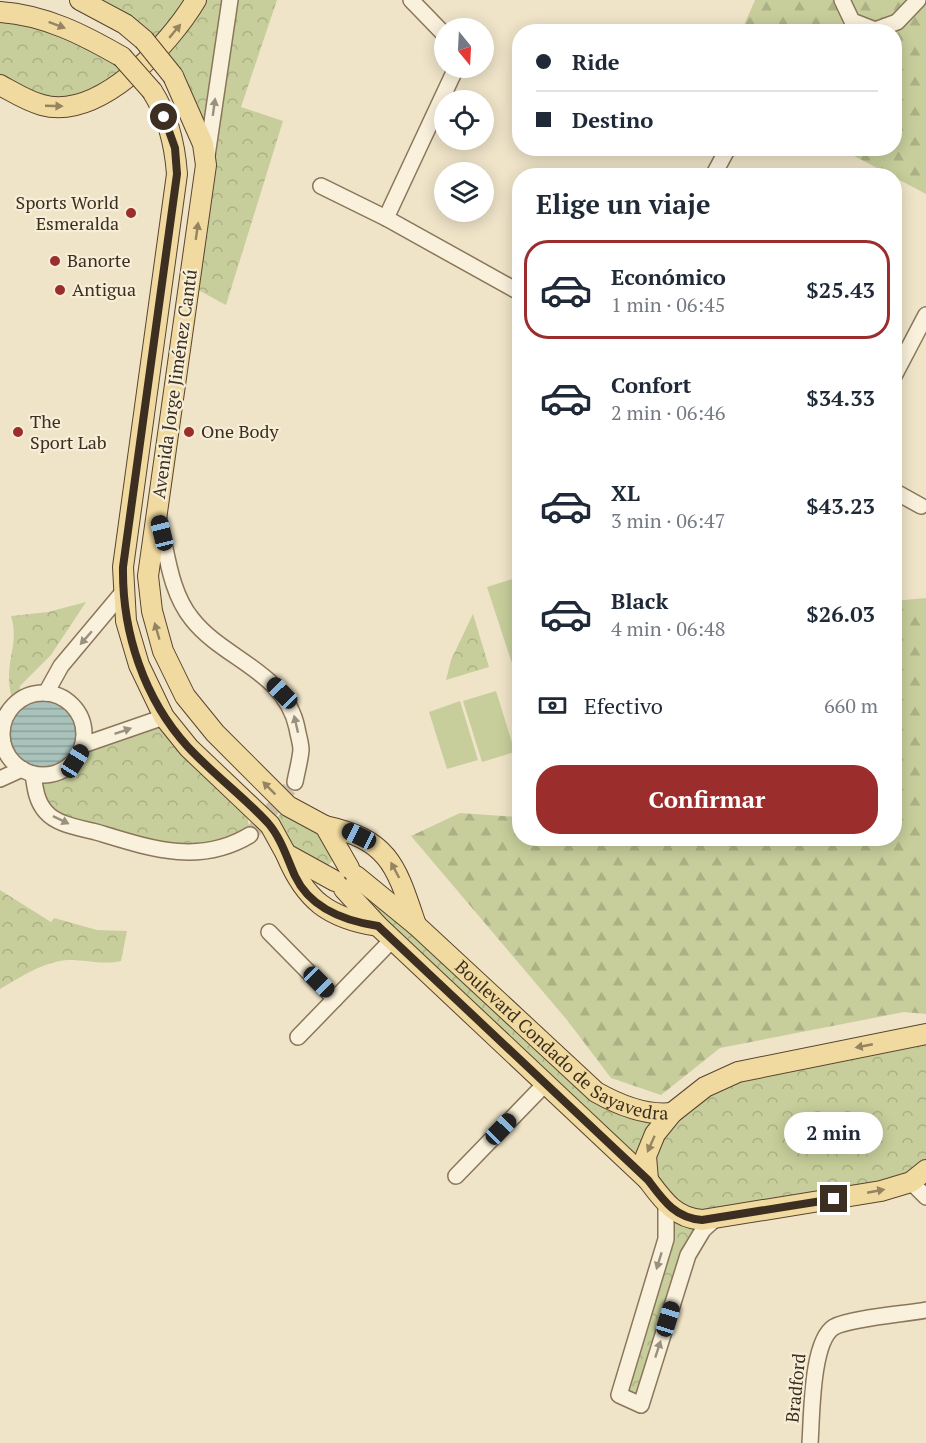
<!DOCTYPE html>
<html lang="es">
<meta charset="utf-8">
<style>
:root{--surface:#fff;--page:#f2f2f3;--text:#1f2937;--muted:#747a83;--line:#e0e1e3;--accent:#9b2d2c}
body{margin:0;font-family:"PT Serif",serif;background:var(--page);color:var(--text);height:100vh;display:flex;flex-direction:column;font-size:22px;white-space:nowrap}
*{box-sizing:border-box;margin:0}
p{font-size:20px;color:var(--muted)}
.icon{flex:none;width:33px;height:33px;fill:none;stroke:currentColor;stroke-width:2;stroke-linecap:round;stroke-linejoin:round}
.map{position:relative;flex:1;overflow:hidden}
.side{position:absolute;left:512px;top:168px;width:390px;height:678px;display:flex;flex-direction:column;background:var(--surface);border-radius:24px;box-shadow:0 3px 15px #0003}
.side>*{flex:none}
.guide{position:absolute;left:512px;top:24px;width:390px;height:132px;border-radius:24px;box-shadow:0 3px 15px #0003;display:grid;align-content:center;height:132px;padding:0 24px;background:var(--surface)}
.needle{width:39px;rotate:162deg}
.tools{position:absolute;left:434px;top:18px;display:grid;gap:12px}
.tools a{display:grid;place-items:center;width:60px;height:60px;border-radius:50%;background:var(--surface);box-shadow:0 3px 15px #0003;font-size:30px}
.end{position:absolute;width:27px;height:27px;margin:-14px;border:8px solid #3c2e20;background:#fff;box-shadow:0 0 0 3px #fff}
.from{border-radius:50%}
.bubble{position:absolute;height:42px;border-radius:21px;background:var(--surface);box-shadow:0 3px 15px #0003;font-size:20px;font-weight:800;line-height:42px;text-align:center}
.car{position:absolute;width:18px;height:36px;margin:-18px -9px;border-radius:8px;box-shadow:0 0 4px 2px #0007;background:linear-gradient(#222 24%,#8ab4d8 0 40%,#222 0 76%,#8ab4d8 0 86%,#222 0)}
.guide b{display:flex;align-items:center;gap:21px;height:57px;font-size:22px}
.guide b+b{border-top:2px solid var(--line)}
.guide i{width:15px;height:15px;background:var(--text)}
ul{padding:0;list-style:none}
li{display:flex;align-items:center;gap:18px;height:99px;margin:0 12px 9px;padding:0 12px;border:3px solid transparent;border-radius:24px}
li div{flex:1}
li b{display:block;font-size:22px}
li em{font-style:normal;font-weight:800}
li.on{border-color:var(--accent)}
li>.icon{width:54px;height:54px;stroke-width:1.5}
h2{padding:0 24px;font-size:27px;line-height:72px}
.pay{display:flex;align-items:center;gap:15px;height:66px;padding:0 24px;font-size:22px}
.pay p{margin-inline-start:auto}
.button{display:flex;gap:12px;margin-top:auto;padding:12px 24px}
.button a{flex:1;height:69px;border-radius:24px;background:var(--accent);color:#fff;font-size:24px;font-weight:800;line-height:69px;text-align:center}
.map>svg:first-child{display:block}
.grass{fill:#c7ce9b}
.forest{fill:url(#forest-firs)}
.park{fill:url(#park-crowns)}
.water{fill:url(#water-rules);stroke:#6f928a;stroke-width:1.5}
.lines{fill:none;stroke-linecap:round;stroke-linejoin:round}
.minor-tunnel{stroke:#cbc0a6;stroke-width:15;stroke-dasharray:15 8;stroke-linecap:butt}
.minor-casing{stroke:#8b765c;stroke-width:18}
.major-casing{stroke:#594430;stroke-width:22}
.minor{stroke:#f9f1db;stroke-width:15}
.major{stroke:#f1daa0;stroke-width:20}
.major-bridge-casing{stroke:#594430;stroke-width:22;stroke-linecap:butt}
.major-bridge{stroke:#f1daa0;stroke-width:20}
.oneway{fill:#968460}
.oneway2{fill:#9a907e}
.route{stroke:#3c2e20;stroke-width:8}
.poi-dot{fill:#9b2d2c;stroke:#f6eed7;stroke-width:2}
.labels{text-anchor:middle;stroke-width:4.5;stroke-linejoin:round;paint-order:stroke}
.poi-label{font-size:18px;fill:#3c2e20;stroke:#f6eed7;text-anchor:start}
.street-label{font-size:18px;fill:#3c2e20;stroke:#f6eed7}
</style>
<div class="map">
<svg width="926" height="1443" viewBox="0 0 926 1443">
<defs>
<pattern id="forest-firs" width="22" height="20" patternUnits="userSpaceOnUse" patternTransform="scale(1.5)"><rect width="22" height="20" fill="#c7ce9b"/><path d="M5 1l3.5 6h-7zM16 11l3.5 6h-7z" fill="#acb185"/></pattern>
<pattern id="park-crowns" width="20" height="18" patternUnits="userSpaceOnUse" patternTransform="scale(1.5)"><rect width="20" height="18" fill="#c7ce9b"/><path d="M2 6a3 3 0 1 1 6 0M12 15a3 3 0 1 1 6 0" fill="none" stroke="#acb185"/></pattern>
<pattern id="water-rules" width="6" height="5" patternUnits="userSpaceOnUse" patternTransform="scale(1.5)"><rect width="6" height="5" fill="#a9c3bc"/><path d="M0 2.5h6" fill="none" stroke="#8b9f98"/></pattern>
</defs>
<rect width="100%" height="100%" fill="#efe4c8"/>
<g class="grass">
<polygon points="519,577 519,685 487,587"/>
<polygon points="496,691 515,752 482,762 463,701"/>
<polygon points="460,701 478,760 447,769 429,712"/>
</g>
<g class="forest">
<polygon points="755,0 926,0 926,194 841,149 894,148 894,32 741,32"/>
<polygon points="926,598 926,1014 904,1012 720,1048 661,1095 611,1078 567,1020 411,836 460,813 519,817 519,838 894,838 894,601"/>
</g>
<g class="park">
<polygon points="81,0 277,0 241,107 283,121 226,305 189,285 203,144 144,40"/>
<polygon points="0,12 122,57 117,86 64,107 0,85"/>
<path d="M86,602l-35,53 -31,31 -1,14 -5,5c-14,-40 7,-57 -3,-89l37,-4z"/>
<polygon points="473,614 489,667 446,680 451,660"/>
<polygon points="164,717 245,799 250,835 208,852 65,824 35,794 39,775 65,769 82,750"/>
<polygon points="288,806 302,812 340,854 320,873 270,825"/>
<polygon points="362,881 596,1092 660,1114 705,1087 926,1034 926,1170 703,1230 641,1405 619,1395 666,1239 666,1204 349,894"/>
<path d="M0,890l51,32 3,-4 43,12 30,1 -6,30c-19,4 -33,-1 -52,-1 -25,1 -48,17 -69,29z"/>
</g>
<circle class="water" cx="43" cy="734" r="41"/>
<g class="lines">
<polyline class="minor-tunnel" points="250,835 295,782"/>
<defs>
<g id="minor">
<polyline points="411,0 444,34"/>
<polyline points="842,0 852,21 875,30 897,22 918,0"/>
<polyline points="207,156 230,0"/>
<polyline points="713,176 728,148"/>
<polyline points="321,186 386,218 519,292"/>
<polyline points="386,218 456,68"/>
<polyline points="894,376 926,315"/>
<polyline points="894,491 921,506"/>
<path d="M159,520c8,33 11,72 33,99 32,41 93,52 105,109 1,7 4,15 4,22 -1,11 -4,21 -6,32"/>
<circle cx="43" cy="734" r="41"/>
<polyline points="46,693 61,666 123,592"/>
<polyline points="83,745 164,717"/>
<path d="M33,774c2,13 3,27 13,38 11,13 35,16 50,20 53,16 103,34 154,3"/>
<polyline points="0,779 22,769"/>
<polyline points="269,932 335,999"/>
<polyline points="298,1037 392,940"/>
<polyline points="456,1176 546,1083"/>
<polyline points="911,1182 926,1197"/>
<polyline points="666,1204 666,1239 619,1395 641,1405 688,1255 703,1230 716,1218"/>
<path d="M810,1443c2,-26 1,-102 24,-116 17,-9 71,-13 92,-17"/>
</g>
<g id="major">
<polyline points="80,0 125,24 144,40"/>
<path d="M0,12c45,3 84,23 122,45"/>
<polyline points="173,76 203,144 206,165 148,576 152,611 163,651 185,696 215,733 288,806 325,826 349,868"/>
<path d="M0,85c13,7 27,16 42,20 57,16 128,-61 154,-105"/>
<path d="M152,91c16,25 23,55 25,83l-54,393 3,54 13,44 25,52 25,31 81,77 16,29 49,27"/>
<path d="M325,826c65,14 71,40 91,99"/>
<path d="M286,854c19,46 42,64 92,72"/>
<path id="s1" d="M356,876l60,49 180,167c23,13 49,24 76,21"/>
<path d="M344,889l34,37 270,254c15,20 27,38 54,40l179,-29 30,-9 15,-12"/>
<polyline points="648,1180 646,1156 655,1134 672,1113 705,1087 738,1072 926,1034"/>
</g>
</defs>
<use href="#minor" class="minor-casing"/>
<use href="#major" class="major-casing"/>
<use href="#minor" class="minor"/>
<use href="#major" class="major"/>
<defs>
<g id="major-bridge">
<polyline points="144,40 173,76"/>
<polyline points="122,57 152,91"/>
</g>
</defs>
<use href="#major-bridge" class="major-bridge-casing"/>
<use href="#major-bridge" class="major-bridge"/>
</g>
<defs><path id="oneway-solid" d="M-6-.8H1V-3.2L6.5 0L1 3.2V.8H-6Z" transform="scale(1.5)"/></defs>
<g class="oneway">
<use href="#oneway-solid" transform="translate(57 25) rotate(21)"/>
<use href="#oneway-solid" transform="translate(175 31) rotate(-50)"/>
<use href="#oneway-solid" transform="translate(54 106) rotate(2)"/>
<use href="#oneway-solid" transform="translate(197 231) rotate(-82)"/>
<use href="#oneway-solid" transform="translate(157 631) rotate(-106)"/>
<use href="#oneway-solid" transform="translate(269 788) rotate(-135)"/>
<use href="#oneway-solid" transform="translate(395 870) rotate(-118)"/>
<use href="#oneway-solid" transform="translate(864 1046) rotate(169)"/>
<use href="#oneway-solid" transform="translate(651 1144) rotate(114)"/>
<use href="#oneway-solid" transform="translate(876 1191) rotate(-11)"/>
</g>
<g class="oneway2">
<use href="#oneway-solid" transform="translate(214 107) rotate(-82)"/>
<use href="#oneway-solid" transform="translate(86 638) rotate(131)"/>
<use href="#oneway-solid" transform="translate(296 724) rotate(-103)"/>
<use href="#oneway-solid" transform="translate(123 731) rotate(-19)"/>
<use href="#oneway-solid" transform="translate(61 820) rotate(26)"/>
<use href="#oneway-solid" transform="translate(659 1261) rotate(107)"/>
<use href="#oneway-solid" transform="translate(658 1349) rotate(-72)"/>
</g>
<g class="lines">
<path class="route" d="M164,117l11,31 2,26 -54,393c-1,65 21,132 65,180 25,27 55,49 80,76 13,15 19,35 27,53 15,32 50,45 83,50l270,254c15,20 27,38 54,40l132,-21"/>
</g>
<g class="poi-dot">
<circle cx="131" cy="213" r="6"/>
<circle cx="55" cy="261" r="6"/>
<circle cx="60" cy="290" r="6"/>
<circle cx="18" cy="432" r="6"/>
<circle cx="189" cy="432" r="6"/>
</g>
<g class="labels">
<g class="poi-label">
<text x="119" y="209" text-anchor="end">Sports World<tspan x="119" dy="21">Esmeralda</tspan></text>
<text x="67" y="267">Banorte</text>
<text x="72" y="296">Antigua</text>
<text x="30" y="428">The<tspan x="30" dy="21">Sport Lab</tspan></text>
<text x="201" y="438">One Body</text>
</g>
<g class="street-label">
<text transform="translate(175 384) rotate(-82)" y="6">Avenida Jorge Jiménez Cantú</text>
<text dy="6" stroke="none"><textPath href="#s1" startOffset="267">Boulevard Condado de Sayavedra</textPath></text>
<text transform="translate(796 1388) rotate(-84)" y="6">Bradford</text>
</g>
</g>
</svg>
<div class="tools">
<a><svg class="needle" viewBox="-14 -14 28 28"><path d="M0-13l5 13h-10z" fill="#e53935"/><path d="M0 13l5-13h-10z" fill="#747a83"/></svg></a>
<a><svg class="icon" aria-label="locate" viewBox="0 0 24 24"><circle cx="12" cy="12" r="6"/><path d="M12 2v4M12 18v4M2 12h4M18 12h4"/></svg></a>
<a><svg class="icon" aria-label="layers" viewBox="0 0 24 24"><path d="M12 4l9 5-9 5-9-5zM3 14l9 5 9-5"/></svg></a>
</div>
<i class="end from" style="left:164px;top:117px"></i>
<i class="end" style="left:834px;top:1199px"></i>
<div class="bubble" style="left:784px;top:1112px;width:99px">2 min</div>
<i class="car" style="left:162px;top:533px;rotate:346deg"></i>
<i class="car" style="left:282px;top:693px;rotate:316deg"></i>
<i class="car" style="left:75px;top:761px;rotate:32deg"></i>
<i class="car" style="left:359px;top:836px;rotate:296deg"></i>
<i class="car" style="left:319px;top:982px;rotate:135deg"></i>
<i class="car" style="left:501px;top:1129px;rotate:44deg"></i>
<i class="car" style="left:668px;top:1319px;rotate:17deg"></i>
<div class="guide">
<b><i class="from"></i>Ride</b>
<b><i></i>Destino</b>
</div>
<section class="side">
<h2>Elige un viaje</h2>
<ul>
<li class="on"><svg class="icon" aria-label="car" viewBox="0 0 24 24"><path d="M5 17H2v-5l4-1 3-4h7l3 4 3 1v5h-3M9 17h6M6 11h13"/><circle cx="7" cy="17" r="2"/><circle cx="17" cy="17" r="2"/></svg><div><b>Económico</b><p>1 min · 06:45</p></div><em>$25.43</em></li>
<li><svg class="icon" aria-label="car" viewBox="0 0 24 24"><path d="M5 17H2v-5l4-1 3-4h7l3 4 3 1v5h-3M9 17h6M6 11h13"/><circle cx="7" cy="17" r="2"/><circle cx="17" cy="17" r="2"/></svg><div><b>Confort</b><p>2 min · 06:46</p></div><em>$34.33</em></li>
<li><svg class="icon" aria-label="car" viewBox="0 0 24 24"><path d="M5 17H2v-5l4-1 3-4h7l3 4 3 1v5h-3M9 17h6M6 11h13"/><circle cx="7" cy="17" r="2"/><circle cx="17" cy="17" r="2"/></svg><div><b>XL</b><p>3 min · 06:47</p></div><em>$43.23</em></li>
<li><svg class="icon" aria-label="car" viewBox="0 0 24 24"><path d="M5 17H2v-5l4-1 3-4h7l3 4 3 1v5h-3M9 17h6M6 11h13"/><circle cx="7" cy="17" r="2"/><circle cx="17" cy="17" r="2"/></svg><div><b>Black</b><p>4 min · 06:48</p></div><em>$26.03</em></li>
</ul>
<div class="pay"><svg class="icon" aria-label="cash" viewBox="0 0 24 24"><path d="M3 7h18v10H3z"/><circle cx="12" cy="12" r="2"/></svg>Efectivo<p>660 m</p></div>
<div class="button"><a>Confirmar</a></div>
</section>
</div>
